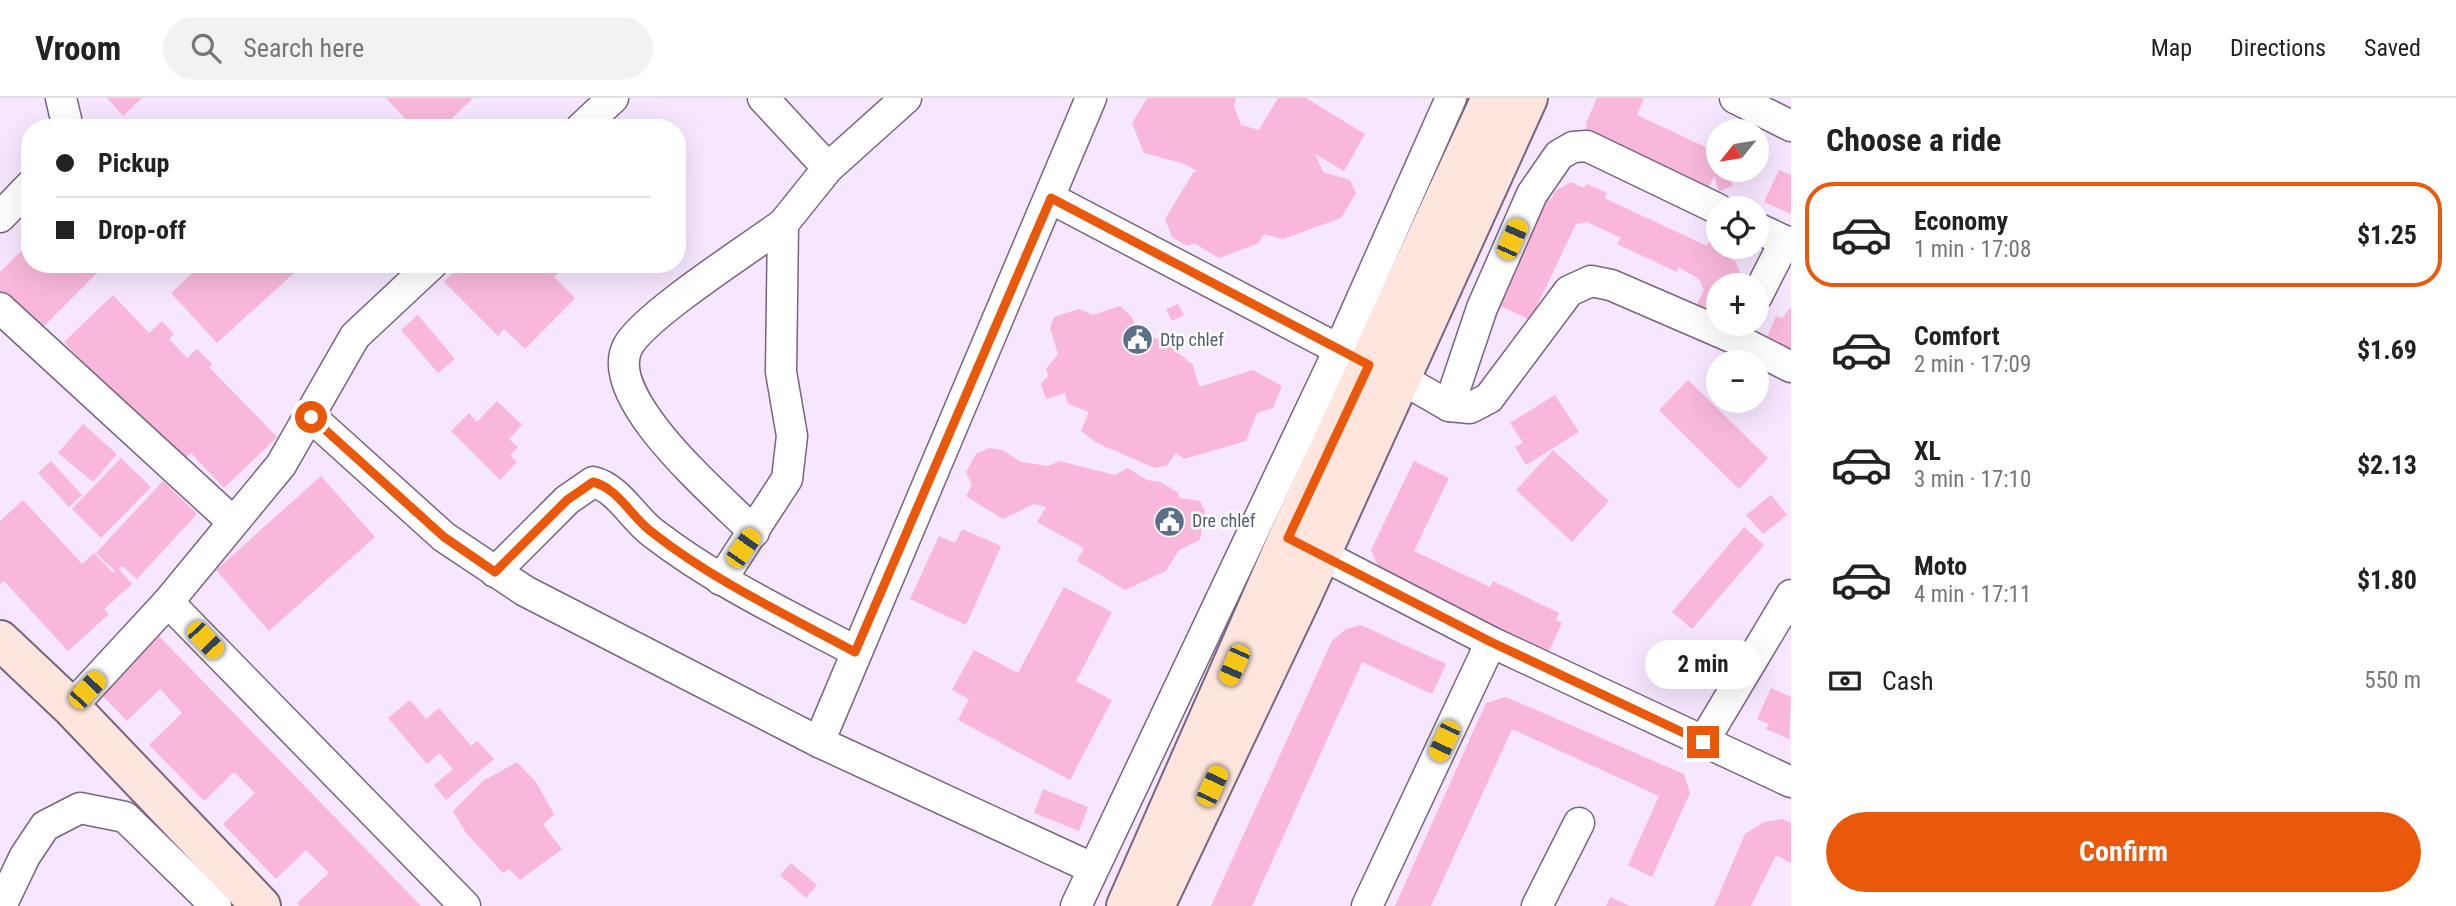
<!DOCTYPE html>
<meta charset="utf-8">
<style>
:root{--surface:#fff;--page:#f2f2f2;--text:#222;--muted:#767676;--line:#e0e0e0;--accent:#ea580c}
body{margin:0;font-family:"Roboto Condensed",sans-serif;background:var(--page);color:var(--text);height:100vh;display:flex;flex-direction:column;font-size:26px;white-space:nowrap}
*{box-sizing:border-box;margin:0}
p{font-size:23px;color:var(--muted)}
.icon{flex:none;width:38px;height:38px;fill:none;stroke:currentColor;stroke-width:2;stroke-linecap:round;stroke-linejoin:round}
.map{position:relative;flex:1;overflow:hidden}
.panel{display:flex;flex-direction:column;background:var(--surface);width:665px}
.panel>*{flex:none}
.hud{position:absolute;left:21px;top:21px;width:665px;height:154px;border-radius:28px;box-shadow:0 7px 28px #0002;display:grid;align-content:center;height:154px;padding:0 35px;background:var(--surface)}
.needle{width:46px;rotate:240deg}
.tools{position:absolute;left:1706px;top:21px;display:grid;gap:14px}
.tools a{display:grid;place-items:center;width:63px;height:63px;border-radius:50%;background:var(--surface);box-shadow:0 7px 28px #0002;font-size:35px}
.end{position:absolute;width:32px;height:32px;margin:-16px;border:9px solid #ea580c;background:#fff;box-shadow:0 0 0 4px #fff}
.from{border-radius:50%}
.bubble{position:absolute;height:49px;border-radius:24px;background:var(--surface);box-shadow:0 7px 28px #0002;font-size:23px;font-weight:700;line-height:49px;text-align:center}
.car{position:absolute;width:21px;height:42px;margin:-21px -10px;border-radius:9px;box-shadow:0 0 5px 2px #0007;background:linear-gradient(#f5c518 24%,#345 0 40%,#f5c518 0 76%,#345 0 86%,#f5c518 0)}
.hud b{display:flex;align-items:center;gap:24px;height:66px;font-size:26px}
.hud b+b{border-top:2px solid var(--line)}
.hud i{width:18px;height:18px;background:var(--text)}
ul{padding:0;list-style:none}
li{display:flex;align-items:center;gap:21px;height:105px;margin:0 14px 10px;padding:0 21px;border:4px solid transparent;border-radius:28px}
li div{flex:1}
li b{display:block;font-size:26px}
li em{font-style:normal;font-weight:700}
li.selected{border-color:var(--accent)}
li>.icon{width:63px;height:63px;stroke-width:1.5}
h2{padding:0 35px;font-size:32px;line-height:84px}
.pay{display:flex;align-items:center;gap:18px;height:77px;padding:0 35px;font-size:26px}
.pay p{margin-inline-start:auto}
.cta{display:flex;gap:14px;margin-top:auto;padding:14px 35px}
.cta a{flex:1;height:80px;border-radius:42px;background:var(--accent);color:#fff;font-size:28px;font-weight:700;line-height:80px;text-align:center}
header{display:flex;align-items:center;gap:42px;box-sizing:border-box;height:98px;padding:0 35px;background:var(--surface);border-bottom:2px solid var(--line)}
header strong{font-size:33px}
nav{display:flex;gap:38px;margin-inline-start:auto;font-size:24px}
.search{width:490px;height:63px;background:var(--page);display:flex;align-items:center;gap:18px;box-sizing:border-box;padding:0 24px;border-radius:38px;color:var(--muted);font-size:26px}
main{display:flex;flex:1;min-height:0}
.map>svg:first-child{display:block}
.building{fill:#f9b8db}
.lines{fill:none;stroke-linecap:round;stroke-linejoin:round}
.minor-casing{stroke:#786580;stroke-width:33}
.secondary-casing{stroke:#786580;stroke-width:42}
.minor{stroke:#fff;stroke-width:30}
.secondary{stroke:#fee6de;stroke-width:38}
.route{stroke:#ea580c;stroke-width:9}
.labels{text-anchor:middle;stroke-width:5;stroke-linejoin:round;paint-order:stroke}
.service-label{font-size:18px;fill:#4e5e75;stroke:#fff;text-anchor:start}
</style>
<header>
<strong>Vroom</strong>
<div class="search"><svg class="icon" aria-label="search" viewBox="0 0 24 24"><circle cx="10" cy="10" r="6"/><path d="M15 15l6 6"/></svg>Search here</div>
<nav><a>Map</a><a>Directions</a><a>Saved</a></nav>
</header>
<main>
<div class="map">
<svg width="1791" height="808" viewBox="0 0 1791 808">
<rect width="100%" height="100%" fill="#f6e6ff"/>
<g class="building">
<polygon points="107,0 142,0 123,18"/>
<polygon points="386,0 473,0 442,30 414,30"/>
<polygon points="1147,0 1236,0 1234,8 1241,27 1259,32 1278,0 1306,0 1365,36 1344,73 1315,56 1323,74 1350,82 1356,95 1341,120 1283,141 1264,136 1259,145 1219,160 1194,145 1187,148 1172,139 1165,121 1193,75 1197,73 1185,66 1144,55 1132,25"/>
<polygon points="1597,0 1644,0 1637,17 1718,55 1717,72 1728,72 1733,88 1719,93 1714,78 1707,93 1587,38 1586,25"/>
<polygon points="1779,72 1791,77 1791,116 1764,104"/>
<polygon points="1571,84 1584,90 1587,86 1607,95 1604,100 1707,148 1709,144 1730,154 1728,159 1735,163 1743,181 1741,187 1718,187 1718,225 1694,212 1704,192 1699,181 1678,169 1677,174 1617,146 1621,140 1587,124 1576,126 1530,222 1496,206 1547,99 1551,101 1555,93"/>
<polygon points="30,144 30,166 88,166 97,175 39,233 0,194 0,174"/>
<polygon points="202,166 304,166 217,245 171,195"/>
<polygon points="462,166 553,166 560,173 554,179 575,200 525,251 504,231 498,238 444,184"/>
<polygon points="113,197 149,235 162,223 174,236 169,241 187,260 197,251 212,266 209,269 277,339 224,390 191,355 180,366 64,244"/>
<polygon points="1178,206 1184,217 1172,223 1166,211"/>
<polygon points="1120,208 1132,219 1137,233 1165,244 1193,267 1199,289 1253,272 1282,288 1273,310 1257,315 1246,343 1184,361 1176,355 1167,367 1155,370 1097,345 1081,333 1089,314 1068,306 1065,295 1046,301 1041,286 1048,278 1046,271 1058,256 1050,230 1054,219 1079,211 1093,217"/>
<polygon points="1791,209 1791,261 1767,250 1771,241 1767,239 1776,218 1782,220"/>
<polygon points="418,217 455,261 438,275 401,232"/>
<polygon points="1688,282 1768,360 1739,391 1659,312"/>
<polygon points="1555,297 1579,334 1526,367 1515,349 1523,345 1510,325"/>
<polygon points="497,303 522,327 509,341 518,349 510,357 517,364 500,382 451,333 469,315 477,324"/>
<polygon points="83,326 117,356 93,384 58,355"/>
<polygon points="989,350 1002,352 1021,364 1048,368 1059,363 1115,377 1128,370 1147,382 1160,384 1177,394 1180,400 1200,403 1205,413 1200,442 1179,452 1166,473 1125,492 1077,463 1084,450 1037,424 1046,409 1034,406 1003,421 966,398 972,387 966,374 976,356"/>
<polygon points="1553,352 1609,403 1572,444 1516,392"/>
<polygon points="121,360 151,389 101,440 72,411"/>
<polygon points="51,363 82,397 69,409 38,375"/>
<polygon points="1414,363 1449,380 1414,453 1490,489 1493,483 1559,515 1556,522 1562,525 1549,553 1474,518 1472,523 1384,481 1371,452"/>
<polygon points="321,378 375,439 269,533 216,472"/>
<polygon points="163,383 197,416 137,481 122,468 119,471 132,486 104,511 109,516 68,553 4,483 0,486 0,423 23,402 82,466 94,455 113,475 115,473 96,455"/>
<polygon points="1771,397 1787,417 1763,436 1746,417"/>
<polygon points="1744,429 1764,447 1692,531 1672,514"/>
<polygon points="962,431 1001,448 966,527 910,501 939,438 955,445"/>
<polygon points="1064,489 1112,514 1076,583 1112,602 1070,682 958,622 969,601 952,592 974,552 1018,575"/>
<polygon points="1361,527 1446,566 1432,596 1362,564 1252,808 1211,808 1332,543 1346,531"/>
<polygon points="157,536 421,808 300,808 297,805 329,775 306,752 276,781 223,726 255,695 234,674 204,703 149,647 182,615 160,591 127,623 98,593"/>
<polygon points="1771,590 1791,599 1789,641 1766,631 1769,626 1757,621"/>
<polygon points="1506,599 1684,676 1690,695 1652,779 1628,767 1659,698 1512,631 1431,808 1395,808 1486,605"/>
<polygon points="410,602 426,621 439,610 471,648 477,643 494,661 446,702 434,687 453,671 439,655 427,666 388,620"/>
<polygon points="517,664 536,684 554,716 543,727 562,751 520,782 509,771 503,775 492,763 466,735 453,713 483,683"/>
<polygon points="1043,691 1088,709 1079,733 1034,715"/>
<polygon points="1783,721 1791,725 1791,765 1776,757 1751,808 1714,808 1745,736 1764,724"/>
<polygon points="791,765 817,787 806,800 780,777"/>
<polygon points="1610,799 1630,808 1606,808"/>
</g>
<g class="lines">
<defs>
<g id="minor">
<polyline points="61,0 68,30"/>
<polyline points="763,0 828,70"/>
<polyline points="1735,0 1791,28"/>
<polyline points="581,30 613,0"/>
<polyline points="1050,100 1357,261"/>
<polyline points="0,119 30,88"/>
<polyline points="1757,130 1791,146"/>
<polyline points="1757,198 1785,143"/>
<polyline points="0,210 232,423"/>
<polyline points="1402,281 1449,308 1482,210 1532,96 1559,57 1573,49 1587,48 1718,111"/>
<polyline points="1449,308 1470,310 1489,300 1569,193 1591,183 1611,187 1736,241 1791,269"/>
<polyline points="311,319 444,439 525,493 819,644 1092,770"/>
<path d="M754,434c-33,-34 -154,-134 -126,-186 16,-30 122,-98 155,-122"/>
<polyline points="1301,446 1491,544 1791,684"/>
<path d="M495,474l72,-72 26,-18c25,6 40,36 60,51 62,48 134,82 202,118"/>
<polyline points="721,482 787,381 792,338 781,274 783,126 828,70 906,0"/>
<polyline points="168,504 465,808"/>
<polyline points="71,609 168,504 281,367 355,238 432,166"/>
<polyline points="819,644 1091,0"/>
<polyline points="1703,644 1791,497"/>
<polyline points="1,808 25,758 45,728 80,710 125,719 216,808"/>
<polyline points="1076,808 1339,252 1451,0"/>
<polyline points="1367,808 1491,544"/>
<polyline points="1537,808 1579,725"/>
</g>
<g id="secondary">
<polyline points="0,542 71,609 261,808"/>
<polyline points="1126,808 1288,440 1491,0"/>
<polyline points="1155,808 1303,496 1528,0"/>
</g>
</defs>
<use href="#minor" class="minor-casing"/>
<use href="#secondary" class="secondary-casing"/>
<use href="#minor" class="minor"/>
<use href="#secondary" class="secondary"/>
</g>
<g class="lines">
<path class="route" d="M311,319l133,120 51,35 72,-72 26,-18c25,6 39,36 60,51 61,48 134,82 202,119l196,-454 318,167 -81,173 203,104 212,100"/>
</g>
<defs>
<symbol id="civic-disc" viewBox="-11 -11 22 22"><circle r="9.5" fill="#5c6f8a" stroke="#fff"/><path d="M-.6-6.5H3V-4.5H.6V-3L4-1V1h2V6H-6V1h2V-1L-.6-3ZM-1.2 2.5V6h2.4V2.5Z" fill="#fff"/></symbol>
</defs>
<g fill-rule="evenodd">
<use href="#civic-disc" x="1120" y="224" width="35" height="35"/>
<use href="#civic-disc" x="1152" y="406" width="35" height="35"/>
</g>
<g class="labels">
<g class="service-label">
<text x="1160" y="248">Dtp chlef</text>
<text x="1192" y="429">Dre chlef</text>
</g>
</g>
</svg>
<div class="tools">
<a><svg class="needle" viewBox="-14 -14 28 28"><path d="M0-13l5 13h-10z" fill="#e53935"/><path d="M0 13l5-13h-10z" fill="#767676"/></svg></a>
<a><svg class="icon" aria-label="locate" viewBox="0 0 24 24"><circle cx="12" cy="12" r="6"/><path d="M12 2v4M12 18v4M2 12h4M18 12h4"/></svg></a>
<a>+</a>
<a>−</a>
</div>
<i class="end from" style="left:311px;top:319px"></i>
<i class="end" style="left:1703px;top:644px"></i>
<div class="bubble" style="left:1645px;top:542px;width:116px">2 min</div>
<i class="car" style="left:1512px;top:141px;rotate:24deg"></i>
<i class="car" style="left:743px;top:450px;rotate:35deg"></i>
<i class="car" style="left:205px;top:542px;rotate:136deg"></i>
<i class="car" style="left:1234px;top:567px;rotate:204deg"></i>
<i class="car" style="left:87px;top:592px;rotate:43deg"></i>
<i class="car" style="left:1444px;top:643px;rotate:205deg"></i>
<i class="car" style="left:1212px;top:688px;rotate:25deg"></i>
<div class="hud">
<b><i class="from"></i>Pickup</b>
<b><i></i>Drop-off</b>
</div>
</div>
<section class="panel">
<h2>Choose a ride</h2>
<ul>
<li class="selected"><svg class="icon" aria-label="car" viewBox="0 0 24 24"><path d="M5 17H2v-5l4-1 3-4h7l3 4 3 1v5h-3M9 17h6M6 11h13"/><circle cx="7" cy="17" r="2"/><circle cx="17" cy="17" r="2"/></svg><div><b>Economy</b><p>1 min · 17:08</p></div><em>$1.25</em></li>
<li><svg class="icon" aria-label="car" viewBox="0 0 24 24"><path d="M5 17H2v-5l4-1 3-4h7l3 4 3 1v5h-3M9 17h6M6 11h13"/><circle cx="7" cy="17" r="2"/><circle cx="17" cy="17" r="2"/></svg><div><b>Comfort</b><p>2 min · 17:09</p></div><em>$1.69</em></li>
<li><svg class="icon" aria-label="car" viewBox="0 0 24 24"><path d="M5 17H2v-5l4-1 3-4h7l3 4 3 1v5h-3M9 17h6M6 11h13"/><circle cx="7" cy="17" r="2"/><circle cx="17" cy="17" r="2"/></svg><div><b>XL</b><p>3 min · 17:10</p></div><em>$2.13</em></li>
<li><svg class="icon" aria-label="car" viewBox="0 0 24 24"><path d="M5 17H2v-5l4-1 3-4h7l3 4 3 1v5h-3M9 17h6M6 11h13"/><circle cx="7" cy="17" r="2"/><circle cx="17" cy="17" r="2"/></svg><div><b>Moto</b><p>4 min · 17:11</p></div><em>$1.80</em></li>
</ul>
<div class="pay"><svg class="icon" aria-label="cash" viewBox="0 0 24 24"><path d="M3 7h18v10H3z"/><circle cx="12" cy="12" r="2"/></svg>Cash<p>550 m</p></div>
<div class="cta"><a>Confirm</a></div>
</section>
</main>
